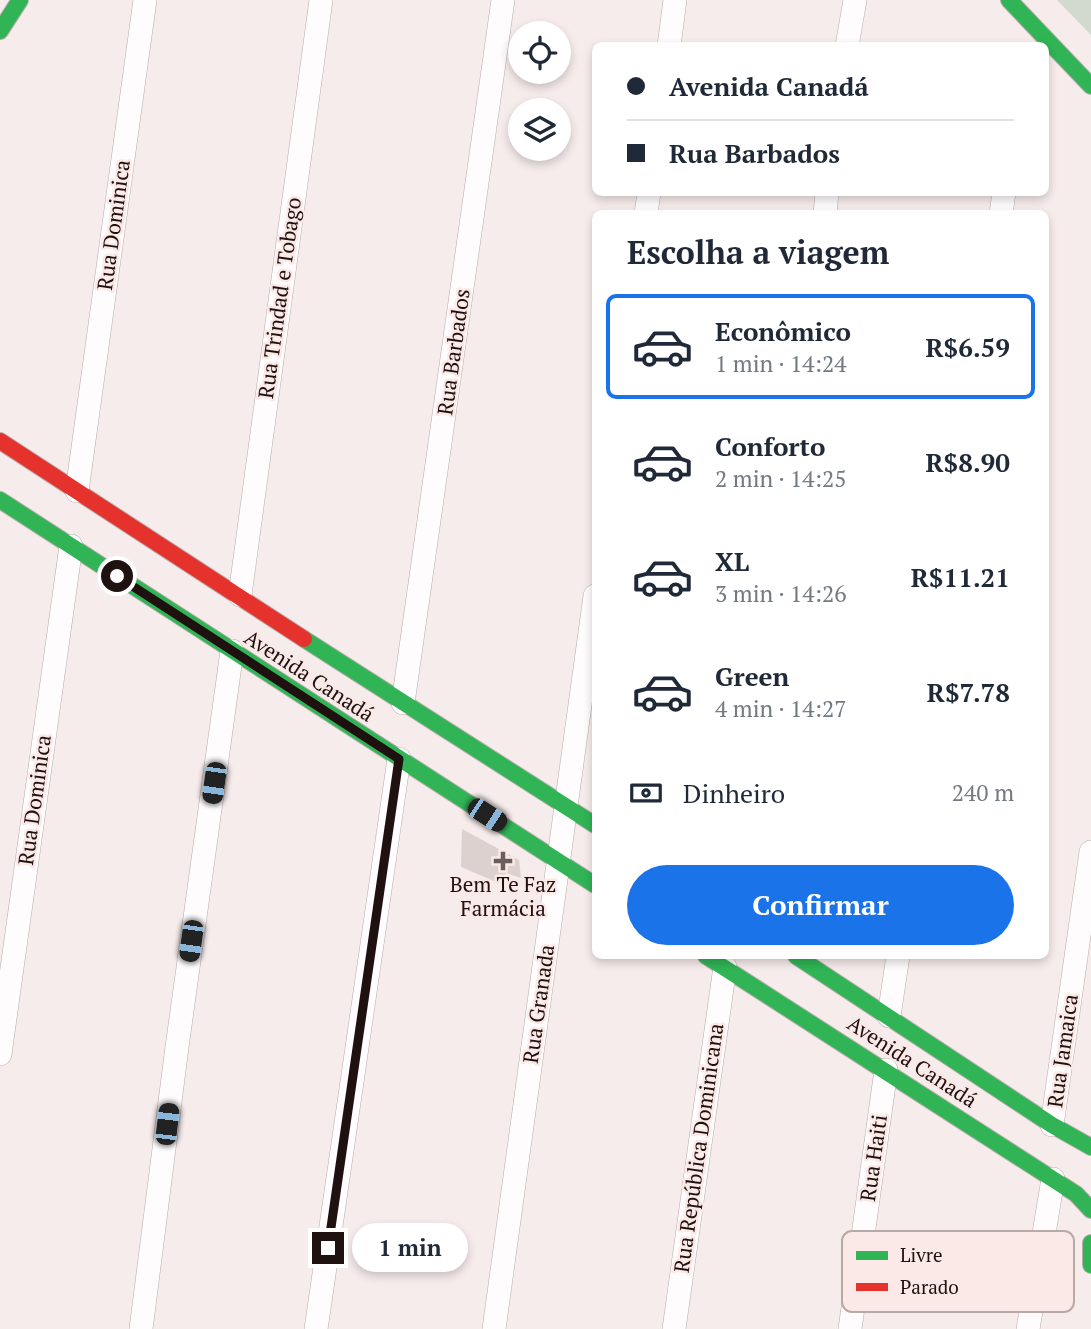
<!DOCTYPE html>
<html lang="pt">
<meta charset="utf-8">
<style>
:root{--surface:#fff;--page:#f6f6f7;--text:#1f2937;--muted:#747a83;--line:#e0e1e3;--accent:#1a73e8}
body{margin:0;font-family:"PT Serif",serif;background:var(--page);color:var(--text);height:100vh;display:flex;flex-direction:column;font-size:26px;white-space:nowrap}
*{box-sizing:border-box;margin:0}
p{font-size:23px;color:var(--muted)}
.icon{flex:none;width:38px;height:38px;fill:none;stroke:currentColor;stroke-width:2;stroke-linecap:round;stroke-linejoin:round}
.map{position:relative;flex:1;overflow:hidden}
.drawer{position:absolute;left:592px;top:210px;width:457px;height:749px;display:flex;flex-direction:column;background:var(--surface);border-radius:10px;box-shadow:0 4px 10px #0003}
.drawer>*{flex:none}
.hud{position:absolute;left:592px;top:42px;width:457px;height:154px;border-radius:10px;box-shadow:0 4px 10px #0003;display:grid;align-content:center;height:154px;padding:0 35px;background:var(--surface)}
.controls{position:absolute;left:508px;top:21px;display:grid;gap:14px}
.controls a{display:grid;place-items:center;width:63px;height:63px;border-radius:50%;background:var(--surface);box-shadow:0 4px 10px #0003;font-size:35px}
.end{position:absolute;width:32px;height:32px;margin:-16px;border:9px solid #1f1110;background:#fff;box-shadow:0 0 0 4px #fff}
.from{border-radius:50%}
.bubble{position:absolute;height:49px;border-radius:24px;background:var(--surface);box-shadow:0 4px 10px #0003;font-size:23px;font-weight:600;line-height:49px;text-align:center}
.car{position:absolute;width:21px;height:42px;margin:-21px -10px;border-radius:9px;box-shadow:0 0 5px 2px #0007;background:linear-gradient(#222 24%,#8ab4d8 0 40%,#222 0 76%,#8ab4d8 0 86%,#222 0)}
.hud b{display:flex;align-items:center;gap:24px;height:66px;font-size:26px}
.hud b+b{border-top:2px solid var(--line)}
.hud i{width:18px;height:18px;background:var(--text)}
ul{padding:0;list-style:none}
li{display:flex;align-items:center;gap:21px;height:105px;margin:0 14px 10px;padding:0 21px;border:4px solid transparent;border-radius:10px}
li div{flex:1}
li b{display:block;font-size:26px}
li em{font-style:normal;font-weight:600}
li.selected{border-color:var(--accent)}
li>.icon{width:63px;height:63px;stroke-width:1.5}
h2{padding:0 35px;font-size:32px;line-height:84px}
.pay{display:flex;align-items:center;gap:18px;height:77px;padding:0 35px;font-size:26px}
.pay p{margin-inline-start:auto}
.primary-button{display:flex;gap:14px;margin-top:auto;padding:14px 35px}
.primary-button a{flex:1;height:80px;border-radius:42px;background:var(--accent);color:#fff;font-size:28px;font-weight:600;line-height:80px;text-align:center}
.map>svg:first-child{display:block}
.green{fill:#d2dacf}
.building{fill:#ddd1d0}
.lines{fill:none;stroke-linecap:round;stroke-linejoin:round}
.street-casing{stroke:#b7acab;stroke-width:24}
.fast-casing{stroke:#b7acab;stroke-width:18}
.jam-casing{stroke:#b7acab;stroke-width:18}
.street{stroke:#fefcfc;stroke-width:23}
.fast{stroke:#30b455;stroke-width:16}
.jam{stroke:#e5322d;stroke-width:16}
.route{stroke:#1f1110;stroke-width:9}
.poi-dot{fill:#6a5e5d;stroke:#fae9e7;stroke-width:2.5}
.labels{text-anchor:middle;stroke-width:5;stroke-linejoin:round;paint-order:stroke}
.street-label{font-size:21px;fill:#1f1110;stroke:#fae9e7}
.poi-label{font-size:21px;fill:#1f1110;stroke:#fae9e7}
.key{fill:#fae9e7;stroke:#b8a8a6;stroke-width:2}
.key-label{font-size:19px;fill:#1f1110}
</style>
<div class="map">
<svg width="1091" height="1329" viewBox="0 0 1091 1329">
<rect width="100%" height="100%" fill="#f6eceb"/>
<polygon class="green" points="1057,0 1091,0 1091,35"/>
<polygon class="building" points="462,829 519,860 521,878 506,873 503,885 461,867"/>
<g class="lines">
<defs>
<g id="street">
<polyline points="669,46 675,0"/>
<polyline points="847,46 855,0"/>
<polyline points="646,214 649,192"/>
<polyline points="825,214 827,192"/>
<polyline points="1001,214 1004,192"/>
<polyline points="77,491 145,0"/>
<polyline points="240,595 321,0"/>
<polyline points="403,703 503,0"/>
<polyline points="889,1016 898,956"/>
<polyline points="0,1054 71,546"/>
<polyline points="1052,1125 1091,852"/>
<polyline points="141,1329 177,1047 232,651"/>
<polyline points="316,1329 399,759"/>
<polyline points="494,1329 595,596"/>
<polyline points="674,1329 725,967"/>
<polyline points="850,1329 886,1070"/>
<polyline points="1028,1329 1053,1179"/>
</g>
<g id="fast">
<polyline points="1009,0 1091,86"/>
<polyline points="0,31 20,0"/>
<polyline points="0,500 595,885"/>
<polyline points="304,639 595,825"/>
<polyline points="706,956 1076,1194 1091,1210"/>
<polyline points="796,956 1052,1125 1091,1147"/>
<polyline points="1091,1243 1091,1265"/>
</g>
<polyline id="jam" points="0,441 304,639"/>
</defs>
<use href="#street" class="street-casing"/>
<use href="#fast" class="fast-casing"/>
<use href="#jam" class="jam-casing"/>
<use href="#street" class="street"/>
<use href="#fast" class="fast"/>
<use href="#jam" class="jam"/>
</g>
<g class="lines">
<polyline class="route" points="117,576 399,759 328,1248"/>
</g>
<path class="poi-dot" d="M499.5 850.5h7v7h7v7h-7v7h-7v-7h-7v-7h7z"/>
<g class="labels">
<g class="street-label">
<text transform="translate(114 225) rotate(-82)" y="7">Rua Dominica</text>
<text transform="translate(280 298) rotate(-82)" y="7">Rua Trindad e Tobago</text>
<text transform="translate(454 352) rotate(-82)" y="7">Rua Barbados</text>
<text transform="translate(309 676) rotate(33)" y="7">Avenida Canadá</text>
<text transform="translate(35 800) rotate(-82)" y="7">Rua Dominica</text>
<text transform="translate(539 1004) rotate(-82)" y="7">Rua Granada</text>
<text transform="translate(1063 1051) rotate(-82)" y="7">Rua Jamaica</text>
<text transform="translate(912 1062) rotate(33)" y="7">Avenida Canadá</text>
<text transform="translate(699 1148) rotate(-82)" y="7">Rua República Dominicana</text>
<text transform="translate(874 1158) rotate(-82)" y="7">Rua Haiti</text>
</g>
<g class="poi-label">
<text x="503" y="892">Bem Te Faz<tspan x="503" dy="24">Farmácia</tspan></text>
</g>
</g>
<rect x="842" y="1231" width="232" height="81" rx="10" class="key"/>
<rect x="856" y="1251" width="32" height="9" fill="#30b455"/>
<rect x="856" y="1283" width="32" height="8" fill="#e5322d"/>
<g class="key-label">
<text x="900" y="1262">Livre</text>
<text x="900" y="1294">Parado</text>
</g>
</svg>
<div class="controls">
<a><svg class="icon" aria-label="locate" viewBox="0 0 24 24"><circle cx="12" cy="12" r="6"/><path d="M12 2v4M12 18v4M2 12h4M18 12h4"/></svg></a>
<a><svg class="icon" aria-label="layers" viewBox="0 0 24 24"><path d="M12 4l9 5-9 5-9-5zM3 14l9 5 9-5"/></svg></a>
</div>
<i class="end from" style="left:117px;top:576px"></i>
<i class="end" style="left:328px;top:1248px"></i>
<div class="bubble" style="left:352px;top:1223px;width:116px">1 min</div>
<i class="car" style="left:214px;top:783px;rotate:188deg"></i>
<i class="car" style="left:487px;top:815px;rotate:123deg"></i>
<i class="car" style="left:191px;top:941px;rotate:188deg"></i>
<i class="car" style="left:167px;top:1124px;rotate:7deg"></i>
<div class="hud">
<b><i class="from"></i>Avenida Canadá</b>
<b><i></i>Rua Barbados</b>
</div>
<section class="drawer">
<h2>Escolha a viagem</h2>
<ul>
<li class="selected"><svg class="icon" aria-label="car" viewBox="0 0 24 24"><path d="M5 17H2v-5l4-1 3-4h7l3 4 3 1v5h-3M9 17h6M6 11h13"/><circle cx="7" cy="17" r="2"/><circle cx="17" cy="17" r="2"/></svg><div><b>Econômico</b><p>1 min · 14:24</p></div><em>R$6.59</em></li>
<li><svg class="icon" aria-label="car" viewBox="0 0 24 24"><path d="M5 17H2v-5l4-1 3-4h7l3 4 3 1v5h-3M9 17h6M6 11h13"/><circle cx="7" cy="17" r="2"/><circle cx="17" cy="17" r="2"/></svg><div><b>Conforto</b><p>2 min · 14:25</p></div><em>R$8.90</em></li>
<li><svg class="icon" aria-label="car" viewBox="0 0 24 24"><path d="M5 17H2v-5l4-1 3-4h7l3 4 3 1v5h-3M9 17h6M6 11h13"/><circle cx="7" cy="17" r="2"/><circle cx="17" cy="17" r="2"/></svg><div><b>XL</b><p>3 min · 14:26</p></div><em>R$11.21</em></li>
<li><svg class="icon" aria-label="car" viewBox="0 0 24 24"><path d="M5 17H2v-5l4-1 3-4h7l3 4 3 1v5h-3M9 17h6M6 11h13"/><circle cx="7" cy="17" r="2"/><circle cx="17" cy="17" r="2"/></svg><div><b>Green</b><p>4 min · 14:27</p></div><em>R$7.78</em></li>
</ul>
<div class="pay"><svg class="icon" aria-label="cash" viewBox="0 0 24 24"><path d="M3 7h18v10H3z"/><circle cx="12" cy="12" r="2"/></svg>Dinheiro<p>240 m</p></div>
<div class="primary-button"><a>Confirmar</a></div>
</section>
</div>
